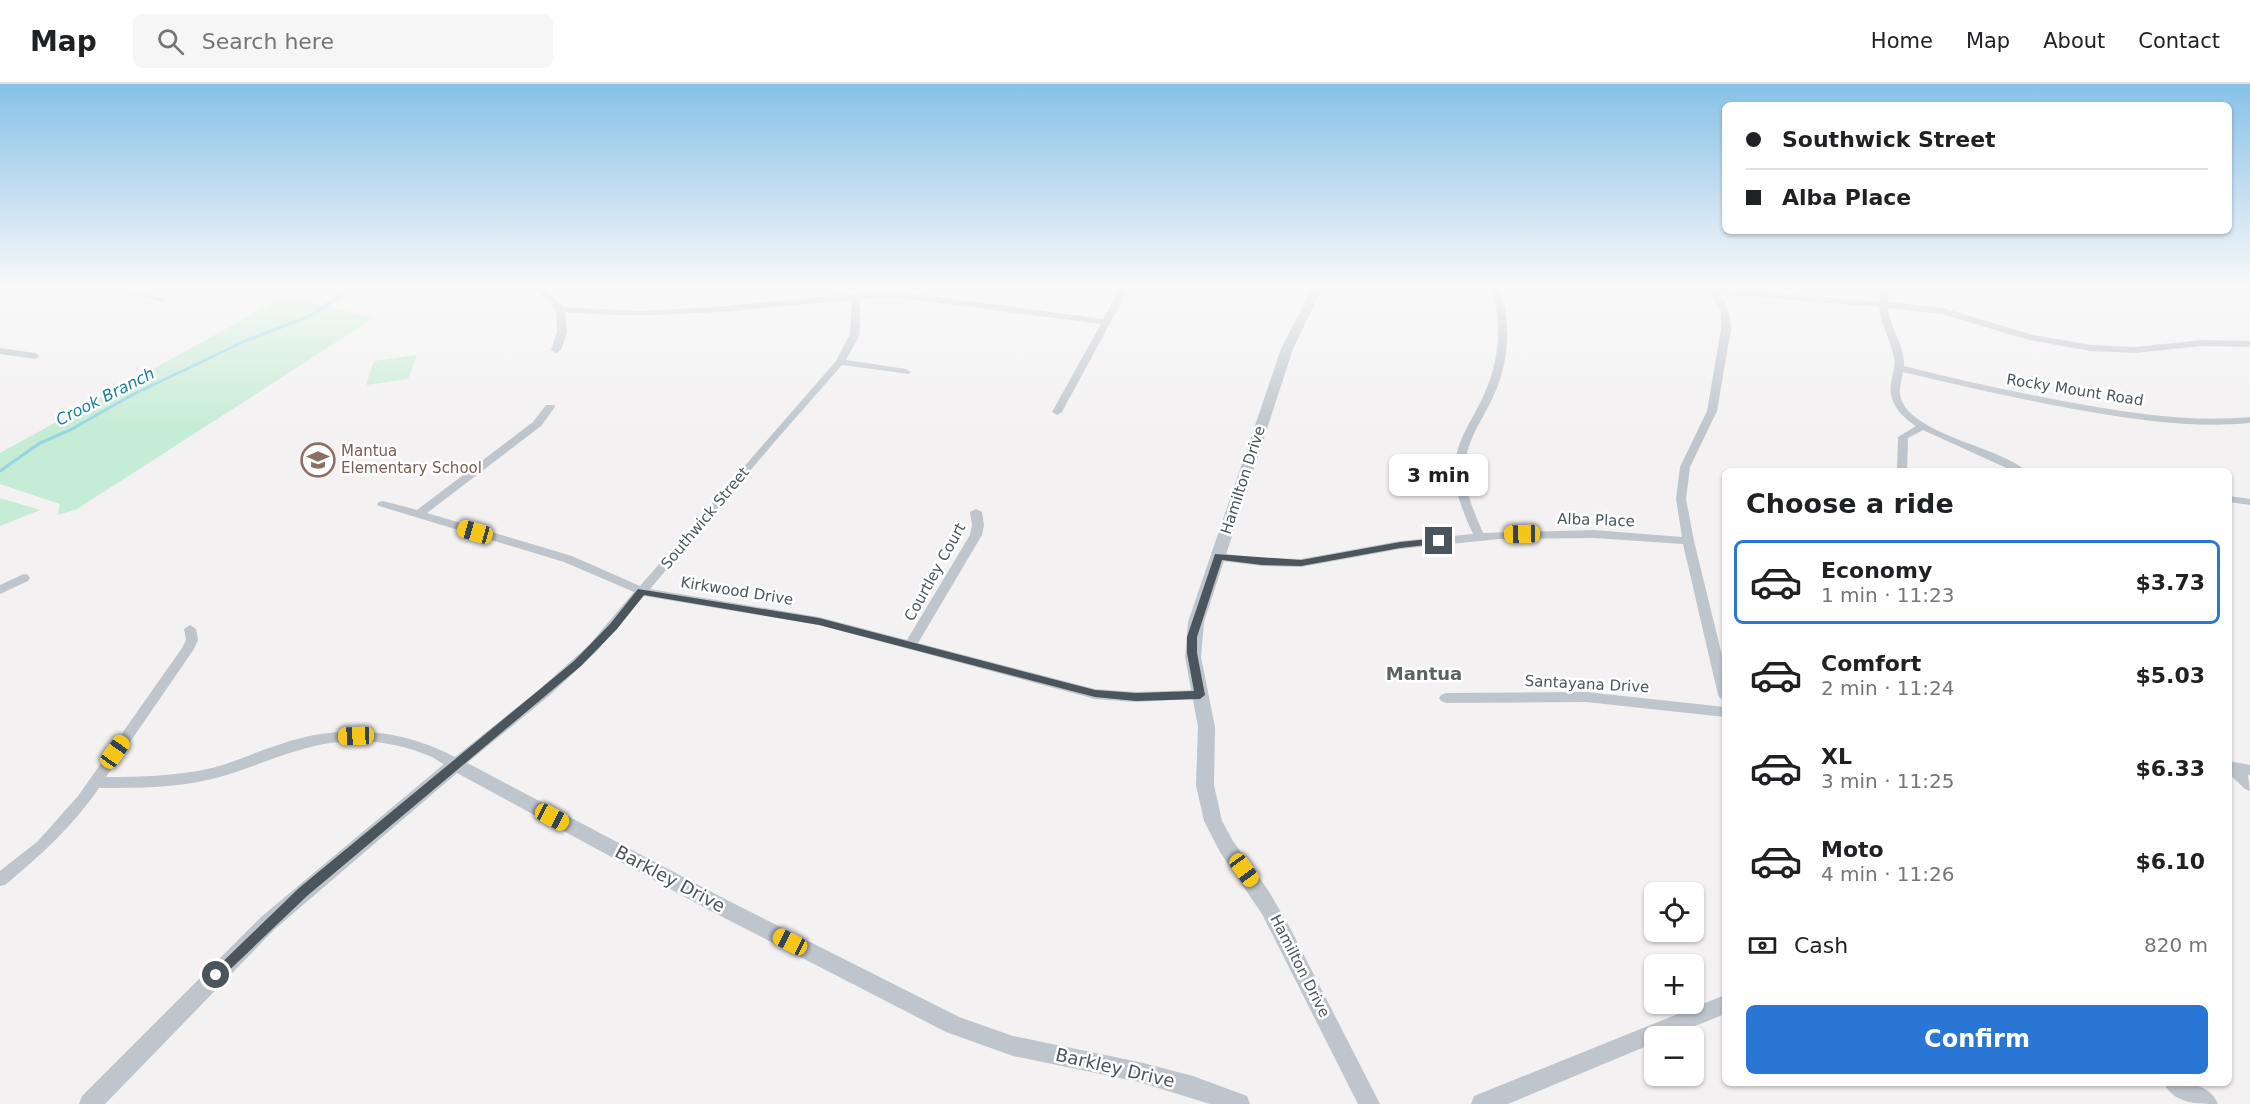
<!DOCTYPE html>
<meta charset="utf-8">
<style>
:root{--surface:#fff;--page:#f6f6f6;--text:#202124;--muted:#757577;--line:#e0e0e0;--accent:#2a76d5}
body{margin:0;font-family:"DejaVu Sans",sans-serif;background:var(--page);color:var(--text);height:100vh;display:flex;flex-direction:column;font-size:22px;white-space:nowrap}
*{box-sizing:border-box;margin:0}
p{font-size:20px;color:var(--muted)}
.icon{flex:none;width:33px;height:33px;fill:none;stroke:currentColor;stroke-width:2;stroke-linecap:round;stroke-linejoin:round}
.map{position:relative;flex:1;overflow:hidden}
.panel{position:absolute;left:1722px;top:384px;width:510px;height:618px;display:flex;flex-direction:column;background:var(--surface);border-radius:9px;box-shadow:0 2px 4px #0004}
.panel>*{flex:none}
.hud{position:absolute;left:1722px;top:18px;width:510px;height:132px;border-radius:9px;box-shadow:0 2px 4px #0004;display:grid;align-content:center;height:132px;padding:0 24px;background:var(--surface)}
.controls{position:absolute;left:1644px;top:798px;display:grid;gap:12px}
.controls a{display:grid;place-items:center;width:60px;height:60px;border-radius:9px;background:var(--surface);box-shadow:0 2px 4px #0004;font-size:30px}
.end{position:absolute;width:27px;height:27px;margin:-14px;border:8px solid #4b555d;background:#fff;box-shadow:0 0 0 3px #fff}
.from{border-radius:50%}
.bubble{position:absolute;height:42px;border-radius:9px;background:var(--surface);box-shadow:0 2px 4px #0004;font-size:20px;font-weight:600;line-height:42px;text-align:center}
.car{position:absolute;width:18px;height:36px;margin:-18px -9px;border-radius:8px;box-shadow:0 0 4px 2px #0007;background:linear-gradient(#f5c518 24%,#345 0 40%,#f5c518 0 76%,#345 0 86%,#f5c518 0)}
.hud b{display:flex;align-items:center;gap:21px;height:57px;font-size:22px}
.hud b+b{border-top:2px solid var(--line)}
.hud i{width:15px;height:15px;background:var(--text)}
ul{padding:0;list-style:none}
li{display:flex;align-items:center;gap:18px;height:84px;margin:0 12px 9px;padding:0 12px;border:3px solid transparent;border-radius:9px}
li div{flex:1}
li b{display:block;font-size:22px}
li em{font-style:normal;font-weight:600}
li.on{border-color:var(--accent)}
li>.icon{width:54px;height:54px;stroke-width:1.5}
h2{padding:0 24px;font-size:27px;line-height:72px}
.pay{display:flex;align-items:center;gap:15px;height:66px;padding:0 24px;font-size:22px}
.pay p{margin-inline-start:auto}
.button{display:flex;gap:12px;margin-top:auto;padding:12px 24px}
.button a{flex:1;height:69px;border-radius:9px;background:var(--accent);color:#fff;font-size:24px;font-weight:600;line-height:69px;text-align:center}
header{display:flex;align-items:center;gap:36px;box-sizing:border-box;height:84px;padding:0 30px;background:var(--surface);border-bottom:2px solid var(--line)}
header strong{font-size:28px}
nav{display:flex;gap:33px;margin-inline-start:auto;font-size:21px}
.search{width:420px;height:54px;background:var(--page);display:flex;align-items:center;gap:15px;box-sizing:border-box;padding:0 21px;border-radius:9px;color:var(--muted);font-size:22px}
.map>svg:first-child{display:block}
.green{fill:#c5ecd4}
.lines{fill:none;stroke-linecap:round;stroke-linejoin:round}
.stream{stroke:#96d5e5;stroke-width:3}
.minor{fill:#bec5cc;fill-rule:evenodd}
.tertiary{fill:#bec5cc;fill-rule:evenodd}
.route{fill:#4b555d}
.labels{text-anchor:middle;stroke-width:5;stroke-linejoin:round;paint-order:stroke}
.street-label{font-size:15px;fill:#4b555d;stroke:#fff}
.education-label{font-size:15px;fill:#785e54;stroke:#fff;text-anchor:start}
.water-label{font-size:16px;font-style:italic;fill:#1a809a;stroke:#fff}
.quarter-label{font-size:18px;font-weight:bold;fill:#5e6265;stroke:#fff}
.near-street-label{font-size:18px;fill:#4b555d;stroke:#fff}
</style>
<header>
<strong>Map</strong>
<div class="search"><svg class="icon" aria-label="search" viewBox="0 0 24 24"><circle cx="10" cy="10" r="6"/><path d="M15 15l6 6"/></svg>Search here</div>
<nav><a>Home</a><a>Map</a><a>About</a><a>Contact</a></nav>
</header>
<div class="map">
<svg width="2250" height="1020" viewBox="0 0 2250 1020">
<rect width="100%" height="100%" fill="#f3f1f1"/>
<g class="green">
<polygon points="286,212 374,234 77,425 58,431 60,420 0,400 0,369"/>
<polygon points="417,271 408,295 366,301 374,277"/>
<polygon points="0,414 40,426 0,442"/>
</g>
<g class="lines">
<polyline class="stream" points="0,387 40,359 70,346 132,311 243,258 310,232 354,202"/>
<g class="minor">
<polygon points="49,202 69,202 65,205 33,210 0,210 0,204 33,204"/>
<polygon points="102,202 117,202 167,215 163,218 103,204"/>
<path d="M532,202h9l22,21 75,4 78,-4 157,-15h27l203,27 19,-33h8l-68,126 -5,3 -5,-3 49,-88 -201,-26 -40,1v35l-14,26 60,9 5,3 -2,2 -67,-9 -65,74 -127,150 169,28 88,23 63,-105 2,-10 -2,-13 6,-3 6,3 2,13 -2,10 -64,108 177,46 41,3 64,-2 5,2 2,3 -2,3 -69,4 -41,-3 -276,-74 -175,-29 -47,55 -47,44 -89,73c-10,3 -20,-6 -29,-11 -23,-10 -49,-16 -75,-16 -54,0 -94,25 -145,38 -37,9 -75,9 -113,9 -27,39 -58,67 -94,97l-5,1v-15l38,-30 40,-45 104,-148 4,-8 -2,-11 6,-4 6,4 2,11 -4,9 -88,128c36,0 71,-1 106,-9 24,-6 46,-17 69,-24 59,-20 119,-16 174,13l85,-68 49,-44 45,-53 -70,-30 -185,-56 -2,-2 2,-2 4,-1 34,9 116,-88 13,-17h8l1,2 -14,19 -114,87 145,43 68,30 196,-225 14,-27 2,-34c-96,8 -191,21 -287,12l2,20 -6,18 -5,3 -5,-3 6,-18 -1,-22z"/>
<path d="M1491,202h8c14,41 10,83 -11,121 -10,19 -22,37 -23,60 -1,23 9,45 18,66l111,-3 88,7 -6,-38 4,-32 27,-56 14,-82v-16l-9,-20 -50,-4 -4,-3 52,1v-1h8l1,2 160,14 3,-16h8l-2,16 55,6 90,27 58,10 44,2 67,-7 48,1v6l-48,-1 -67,7 -44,-2 -62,-11 -87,-26 -54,-6c2,20 17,38 16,58 62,16 124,29 187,40 53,9 106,16 159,11v6c-53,5 -106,-2 -159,-11 -63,-11 -126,-25 -188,-40 -1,7 -4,15 -3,23 8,40 100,51 126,76h-13l-90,-41 -15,8 -1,33h-10l1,-34 18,-11c-14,-9 -28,-24 -25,-42 1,-9 5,-18 3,-27 -4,-18 -13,-32 -15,-50l-158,-13 8,19 2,16 -14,82 -27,56 -4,32 8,42 31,127v32l-5,-2 -2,-3 -35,-151 -89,-6 -94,1 -100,10 -99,18 -39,-1 -48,-6 -2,-3 6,-4 44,5 39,1 99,-18 73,-7c-10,-22 -20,-45 -18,-70 2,-23 14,-39 24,-59 20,-38 25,-78 12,-119z"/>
<polygon points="0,264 35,269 40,272 35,275 0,270"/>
<polygon points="2229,412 2250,415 2250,421 2229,418"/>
<polygon points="24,490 28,491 30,494 28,497 0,510 0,501"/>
<polygon points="1586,608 1725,623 1725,633 1586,618 1446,619 1441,617 1439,614 1441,611 1446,609"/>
<polygon points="2229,677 2250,681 2250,691 2248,691 2250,707 2245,705 2229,690"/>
</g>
<g class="tertiary">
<polygon points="1313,202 1323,202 1293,265 1204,538 1201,573 1215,643 1214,701 1222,737 1233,757 1268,806 1289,842 1380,1020 1358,1020 1262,830 1220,768 1204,737 1196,701 1198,643 1185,573 1188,538 1281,265"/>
<polygon points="456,673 723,814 959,933 1013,952 1139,978 1193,992 1247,1012 1250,1020 1210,1020 1139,998 1013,972 946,948 709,826 457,689 275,845 105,1020 79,1020 82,1012 261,833 450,675"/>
<polygon points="1725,911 1725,930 1670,952 1654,952 1654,959 1508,1020 1471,1020 1474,1012"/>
<path d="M2164,999c21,0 45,-1 54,21 -21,0 -44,0 -54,-21z"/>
</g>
</g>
<linearGradient id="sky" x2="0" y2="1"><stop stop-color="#87c1e7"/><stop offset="0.59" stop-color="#faf9f9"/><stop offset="1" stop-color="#faf9f9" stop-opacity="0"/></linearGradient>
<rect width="2250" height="345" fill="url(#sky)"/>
<polygon class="route" points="1439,454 1443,455 1443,459 1400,464 1301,482 1262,481 1222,476 1197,553 1197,569 1205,611 1200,615 1136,617 1095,613 819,541 644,511 617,545 581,582 307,812 220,895 211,895 209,891 299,804 574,577 610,540 638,505 819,534 1095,606 1136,609 1194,607 1187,569 1187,553 1215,470 1301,476 1400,458"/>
<defs>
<symbol id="school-ring" viewBox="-11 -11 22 22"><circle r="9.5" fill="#fff" stroke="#8d6e63" stroke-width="1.5"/><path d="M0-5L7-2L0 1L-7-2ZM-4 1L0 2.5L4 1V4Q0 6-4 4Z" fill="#8d6e63"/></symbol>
</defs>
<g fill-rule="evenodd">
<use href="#school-ring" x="299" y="357" width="38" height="38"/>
</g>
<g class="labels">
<g class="street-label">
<text transform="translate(2075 306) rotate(9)" y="5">Rocky Mount Road</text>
<text transform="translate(1243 396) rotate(-72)" y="5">Hamilton Drive</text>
<text transform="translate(705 434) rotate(-50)" y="5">Southwick Street</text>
<text transform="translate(1596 436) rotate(2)" y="5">Alba Place</text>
<text transform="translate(935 488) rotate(-61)" y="5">Courtley Court</text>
<text transform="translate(737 507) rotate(9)" y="5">Kirkwood Drive</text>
<text transform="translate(1587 600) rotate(3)" y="5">Santayana Drive</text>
<text transform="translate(1300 882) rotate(63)" y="5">Hamilton Drive</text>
</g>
<g class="education-label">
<text x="341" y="372">Mantua<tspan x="341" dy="17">Elementary School</tspan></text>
</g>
<g class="water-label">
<text transform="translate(105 312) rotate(-27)" y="6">Crook Branch</text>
</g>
<g class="quarter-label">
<text x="1424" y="596">Mantua</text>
</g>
<g class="near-street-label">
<text transform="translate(670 795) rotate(28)" y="6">Barkley Drive</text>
<text transform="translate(1115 984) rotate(13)" y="6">Barkley Drive</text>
</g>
</g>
</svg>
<div class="controls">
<a><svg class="icon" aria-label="locate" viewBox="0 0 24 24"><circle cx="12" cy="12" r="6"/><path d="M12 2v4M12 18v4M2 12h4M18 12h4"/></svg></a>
<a>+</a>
<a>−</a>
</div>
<i class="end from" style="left:216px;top:891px"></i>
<i class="end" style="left:1439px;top:457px"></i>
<div class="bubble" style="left:1389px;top:370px;width:99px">3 min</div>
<i class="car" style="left:475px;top:448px;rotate:286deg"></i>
<i class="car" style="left:1522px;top:450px;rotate:269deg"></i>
<i class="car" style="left:356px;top:652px;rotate:268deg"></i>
<i class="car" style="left:115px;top:668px;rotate:35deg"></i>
<i class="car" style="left:552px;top:733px;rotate:118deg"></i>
<i class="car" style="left:1244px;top:786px;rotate:144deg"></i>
<i class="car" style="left:790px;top:858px;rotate:297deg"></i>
<div class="hud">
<b><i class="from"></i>Southwick Street</b>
<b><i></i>Alba Place</b>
</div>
<section class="panel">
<h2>Choose a ride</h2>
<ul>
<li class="on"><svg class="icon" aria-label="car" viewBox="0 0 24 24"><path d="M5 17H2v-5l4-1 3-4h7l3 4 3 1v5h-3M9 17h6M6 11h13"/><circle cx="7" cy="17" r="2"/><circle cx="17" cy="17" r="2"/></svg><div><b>Economy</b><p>1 min · 11:23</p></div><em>$3.73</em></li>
<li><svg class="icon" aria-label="car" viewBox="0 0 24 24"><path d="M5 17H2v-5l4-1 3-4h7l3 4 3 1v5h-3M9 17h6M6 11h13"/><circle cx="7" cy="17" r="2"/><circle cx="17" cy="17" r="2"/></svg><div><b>Comfort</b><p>2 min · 11:24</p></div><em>$5.03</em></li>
<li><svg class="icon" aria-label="car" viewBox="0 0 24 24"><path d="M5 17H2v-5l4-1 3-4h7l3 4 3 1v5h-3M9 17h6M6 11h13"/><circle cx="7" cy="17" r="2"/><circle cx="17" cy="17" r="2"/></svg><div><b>XL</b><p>3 min · 11:25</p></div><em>$6.33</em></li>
<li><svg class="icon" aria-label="car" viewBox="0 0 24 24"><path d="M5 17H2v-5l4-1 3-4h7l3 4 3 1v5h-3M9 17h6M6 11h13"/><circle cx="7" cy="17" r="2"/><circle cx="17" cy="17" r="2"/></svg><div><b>Moto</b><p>4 min · 11:26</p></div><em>$6.10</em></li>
</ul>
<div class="pay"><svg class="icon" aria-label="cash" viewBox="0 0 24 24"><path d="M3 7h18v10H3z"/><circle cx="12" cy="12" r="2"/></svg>Cash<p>820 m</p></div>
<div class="button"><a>Confirm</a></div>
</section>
</div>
